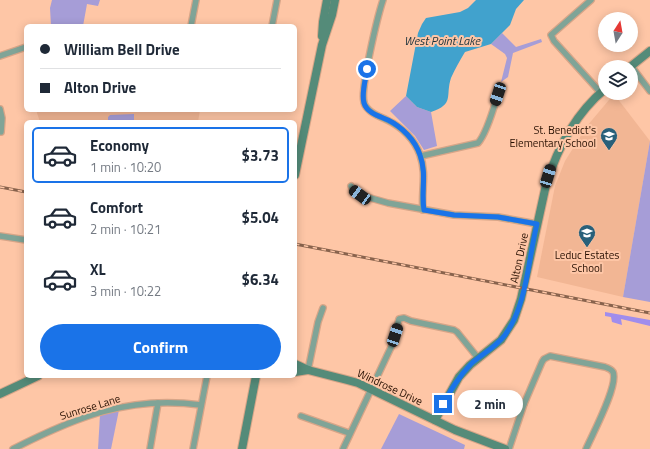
<!DOCTYPE html>
<meta charset="utf-8">
<style>
:root{--surface:#fff;--page:#f6f6f7;--text:#1f2937;--muted:#747a83;--line:#e0e1e3;--accent:#1a73e8}
body{margin:0;font-family:"Titillium Web",sans-serif;background:var(--page);color:var(--text);height:100vh;display:flex;flex-direction:column;font-size:15px;white-space:nowrap}
*{box-sizing:border-box;margin:0}
p{font-size:13px;color:var(--muted)}
.icon{flex:none;width:22px;height:22px;fill:none;stroke:currentColor;stroke-width:2;stroke-linecap:round;stroke-linejoin:round}
.map{position:relative;flex:1;overflow:hidden}
.drawer{position:absolute;left:24px;top:120px;width:273px;height:258px;display:flex;flex-direction:column;background:var(--surface);border-radius:6px;box-shadow:0 2px 10px #0003}
.drawer>*{flex:none}
.hud{position:absolute;left:24px;top:24px;width:273px;height:88px;border-radius:6px;box-shadow:0 2px 10px #0003;display:grid;align-content:center;height:88px;padding:0 16px;background:var(--surface)}
.needle{width:26px;rotate:11deg}
.controls{position:absolute;left:598px;top:12px;display:grid;gap:8px}
.controls a{display:grid;place-items:center;width:40px;height:40px;border-radius:50%;background:var(--surface);box-shadow:0 2px 10px #0003;font-size:20px}
.end{position:absolute;width:18px;height:18px;margin:-9px;border:5px solid #1a73e8;background:#fff;box-shadow:0 0 0 2px #fff}
.from{border-radius:50%}
.bubble{position:absolute;height:28px;border-radius:14px;background:var(--surface);box-shadow:0 2px 10px #0003;font-size:13px;font-weight:700;line-height:28px;text-align:center}
.car{position:absolute;width:12px;height:24px;margin:-12px -6px;border-radius:5px;box-shadow:0 0 3px 1px #0007;background:linear-gradient(#222 24%,#8ab4d8 0 40%,#222 0 76%,#8ab4d8 0 86%,#222 0)}
.hud b{display:flex;align-items:center;gap:14px;height:38px;font-size:15px}
.hud b+b{border-top:1px solid var(--line)}
.hud i{width:10px;height:10px;background:var(--text)}
ul{padding:7px 0 0;list-style:none}
li{display:flex;align-items:center;gap:12px;height:56px;margin:0 8px 6px;padding:0 8px;border:2px solid transparent;border-radius:6px}
li div{flex:1}
li b{display:block;font-size:15px}
li em{font-style:normal;font-weight:700}
li.active{border-color:var(--accent)}
li>.icon{width:36px;height:36px;stroke-width:1.5}
.primary-button{display:flex;gap:8px;margin-top:auto;padding:8px 16px}
.primary-button a{flex:1;height:46px;border-radius:24px;background:var(--accent);color:#fff;font-size:16px;font-weight:700;line-height:46px;text-align:center}
.map>svg:first-child{display:block}
.built{fill:#f2b694}
.green{fill:#a69dd7}
.forest{fill:#a08ded}
.water{fill:#41a2cd}
.lines{fill:none;stroke-linecap:round;stroke-linejoin:round}
.street-casing{stroke:#d7a588;stroke-width:8}
.secondary-casing{stroke:#d7a588;stroke-width:10}
.street{stroke:#80a497;stroke-width:5.5}
.secondary{stroke:#548b79;stroke-width:8}
.rail-casing{stroke:#89634d;stroke-width:3}
.rail{stroke:#fec6a6;stroke-width:1.5;stroke-dasharray:4.5;stroke-linecap:butt}
.route{stroke:#1a73e8;stroke-width:5}
.labels{text-anchor:middle;stroke-width:4;stroke-linejoin:round;paint-order:stroke}
.poi-label{font-size:11px;fill:#281002;stroke:#fec6a6;text-anchor:end}
.street-label{font-size:11px;fill:#281002;stroke:#fec6a6}
.water-label{font-size:12px;font-style:italic;fill:#1b313b;stroke:#fec6a6}
</style>
<div class="map">
<svg width="650" height="449" viewBox="0 0 650 449">
<rect width="100%" height="100%" fill="#fec6a6"/>
<g class="built">
<polygon points="614,94 650,141 623,297 537,277 555,186 565,161 587,126"/>
<polygon points="36,110 200,110 198,122 40,122"/>
</g>
<g class="green">
<polygon points="52,0 100,0 98,6 87,4 83,26 51,26 50,8"/>
<polygon points="502,33 516,47 541,39 542,42 513,53 508,77 501,82 507,58 505,54 491,44"/>
<polygon points="406,96 417,107 431,112 437,146 424,150 415,136 390,111"/>
<polygon points="134,114 134,122 108,122 108,117 110,115"/>
<polygon points="650,141 650,302 623,297"/>
<polygon points="119,410 111,449 98,449 100,415"/>
<polygon points="399,414 465,445 464,449 381,449"/>
</g>
<polygon class="forest" points="605,312 650,320 650,326 621,319 622,325 612,322 611,317 605,316"/>
<path class="water" d="M476,0h48l-8,9 -6,16 -19,19 -26,8c-5,8 -10,17 -14,26 -6,18 4,26 -20,34l-14,-5 -11,-11 12,-63 4,-9 4,-6 34,-6 8,-4z"/>
<g class="lines">
<defs>
<g id="street">
<path d="M383,0c-5,15 -23,89 -19,102 0,3 3,6 5,8 5,5 12,7 18,10 15,7 28,20 33,35 7,19 1,36 3,55"/>
<polyline points="591,0 551,35 554,41 601,93"/>
<polyline points="191,26 196,0"/>
<polyline points="272,26 277,0"/>
<polyline points="0,56 26,47"/>
<polyline points="631,66 650,91"/>
<polyline points="0,109 2,118 1,132"/>
<path d="M421,156l57,-13c9,-10 16,-36 20,-49"/>
<polyline points="351,186 353,190 360,195 388,203 454,215 498,217 537,224"/>
<polyline points="0,236 26,240"/>
<polyline points="308,370 318,322 323,308"/>
<polyline points="507,398 524,404"/>
<polyline points="301,416 349,433"/>
<path d="M13,449c63,-32 116,-54 188,-44"/>
<polyline points="150,449 158,403"/>
<polyline points="193,449 207,376"/>
<polyline points="343,449 393,343 399,319 404,318 411,321 454,330 457,332 478,358"/>
<path d="M509,449l15,-45 18,-42 2,-3 6,-3 55,11c3,1 6,2 8,5 6,13 -21,63 -27,77"/>
</g>
<g id="secondary">
<polyline points="322,36 323,22 327,0"/>
<polyline points="630,67 650,51"/>
<polyline points="295,175 322,45 332,15 335,0"/>
<polyline points="295,364 308,370 347,380 358,383 455,430 505,449"/>
<polyline points="295,372 308,370"/>
<polyline points="0,394 38,376"/>
<path d="M435,420l24,-43 11,-12 31,-25 13,-20 7,-21 25,-114c11,-36 29,-71 59,-96"/>
<polyline points="242,449 256,376"/>
</g>
</defs>
<use href="#street" class="street-casing"/>
<use href="#secondary" class="secondary-casing"/>
<use href="#street" class="street"/>
<use href="#secondary" class="secondary"/>
<defs>
<g id="rail">
<polyline points="0,187 26,192"/>
<polyline points="295,244 650,313"/>
</g>
</defs>
<use href="#rail" class="rail-casing"/>
<use href="#rail" class="rail"/>
</g>
<g class="lines">
<path class="route" d="M367,69c-1,10 -6,24 -3,34 3,10 15,13 24,17 14,7 27,20 32,35 7,19 1,36 4,55l30,5 44,2 39,7c-9,36 -10,81 -32,111 -9,12 -23,19 -34,29 -12,12 -20,26 -28,40"/>
</g>
<defs>
<symbol id="school-pin" viewBox="-11 -11 22 30"><path d="M0 17L-7.5 6A9.5 9.5 0 1 1 7.5 6Z" fill="#28607a" stroke="#fec6a6"/><path d="M0-5L7-2L0 1L-7-2ZM-4 1L0 2.5L4 1V4Q0 6-4 4Z" fill="#fff"/></symbol>
</defs>
<g fill-rule="evenodd">
<use href="#school-pin" x="599" y="126" width="20" height="27"/>
<use href="#school-pin" x="577" y="223" width="20" height="27"/>
</g>
<g class="labels">
<g class="poi-label">
<text x="596" y="134">St. Benedict's<tspan x="596" dy="13">Elementary School</tspan></text>
<text x="587" y="259" text-anchor="middle">Leduc Estates<tspan x="587" dy="13">School</tspan></text>
</g>
<g class="street-label">
<text transform="translate(519 258) rotate(-78)" y="4">Alton Drive</text>
<text transform="translate(390 387) rotate(25)" y="4">Windrose Drive</text>
<text transform="translate(90 407) rotate(-17)" y="4">Sunrose Lane</text>
</g>
<g class="water-label">
<text x="442" y="45">West Point Lake</text>
</g>
</g>
</svg>
<div class="controls">
<a><svg class="needle" viewBox="-14 -14 28 28"><path d="M0-13l5 13h-10z" fill="#e53935"/><path d="M0 13l5-13h-10z" fill="#747a83"/></svg></a>
<a><svg class="icon" aria-label="layers" viewBox="0 0 24 24"><path d="M12 4l9 5-9 5-9-5zM3 14l9 5 9-5"/></svg></a>
</div>
<i class="end from" style="left:367px;top:69px"></i>
<i class="end" style="left:443px;top:404px"></i>
<div class="bubble" style="left:457px;top:390px;width:66px">2 min</div>
<i class="car" style="left:498px;top:94px;rotate:198deg"></i>
<i class="car" style="left:548px;top:176px;rotate:17deg"></i>
<i class="car" style="left:360px;top:195px;rotate:306deg"></i>
<i class="car" style="left:395px;top:335px;rotate:18deg"></i>
<div class="hud">
<b><i class="from"></i>William Bell Drive</b>
<b><i></i>Alton Drive</b>
</div>
<section class="drawer">
<ul>
<li class="active"><svg class="icon" aria-label="car" viewBox="0 0 24 24"><path d="M5 17H2v-5l4-1 3-4h7l3 4 3 1v5h-3M9 17h6M6 11h13"/><circle cx="7" cy="17" r="2"/><circle cx="17" cy="17" r="2"/></svg><div><b>Economy</b><p>1 min · 10:20</p></div><em>$3.73</em></li>
<li><svg class="icon" aria-label="car" viewBox="0 0 24 24"><path d="M5 17H2v-5l4-1 3-4h7l3 4 3 1v5h-3M9 17h6M6 11h13"/><circle cx="7" cy="17" r="2"/><circle cx="17" cy="17" r="2"/></svg><div><b>Comfort</b><p>2 min · 10:21</p></div><em>$5.04</em></li>
<li><svg class="icon" aria-label="car" viewBox="0 0 24 24"><path d="M5 17H2v-5l4-1 3-4h7l3 4 3 1v5h-3M9 17h6M6 11h13"/><circle cx="7" cy="17" r="2"/><circle cx="17" cy="17" r="2"/></svg><div><b>XL</b><p>3 min · 10:22</p></div><em>$6.34</em></li>
</ul>
<div class="primary-button"><a>Confirm</a></div>
</section>
</div>
